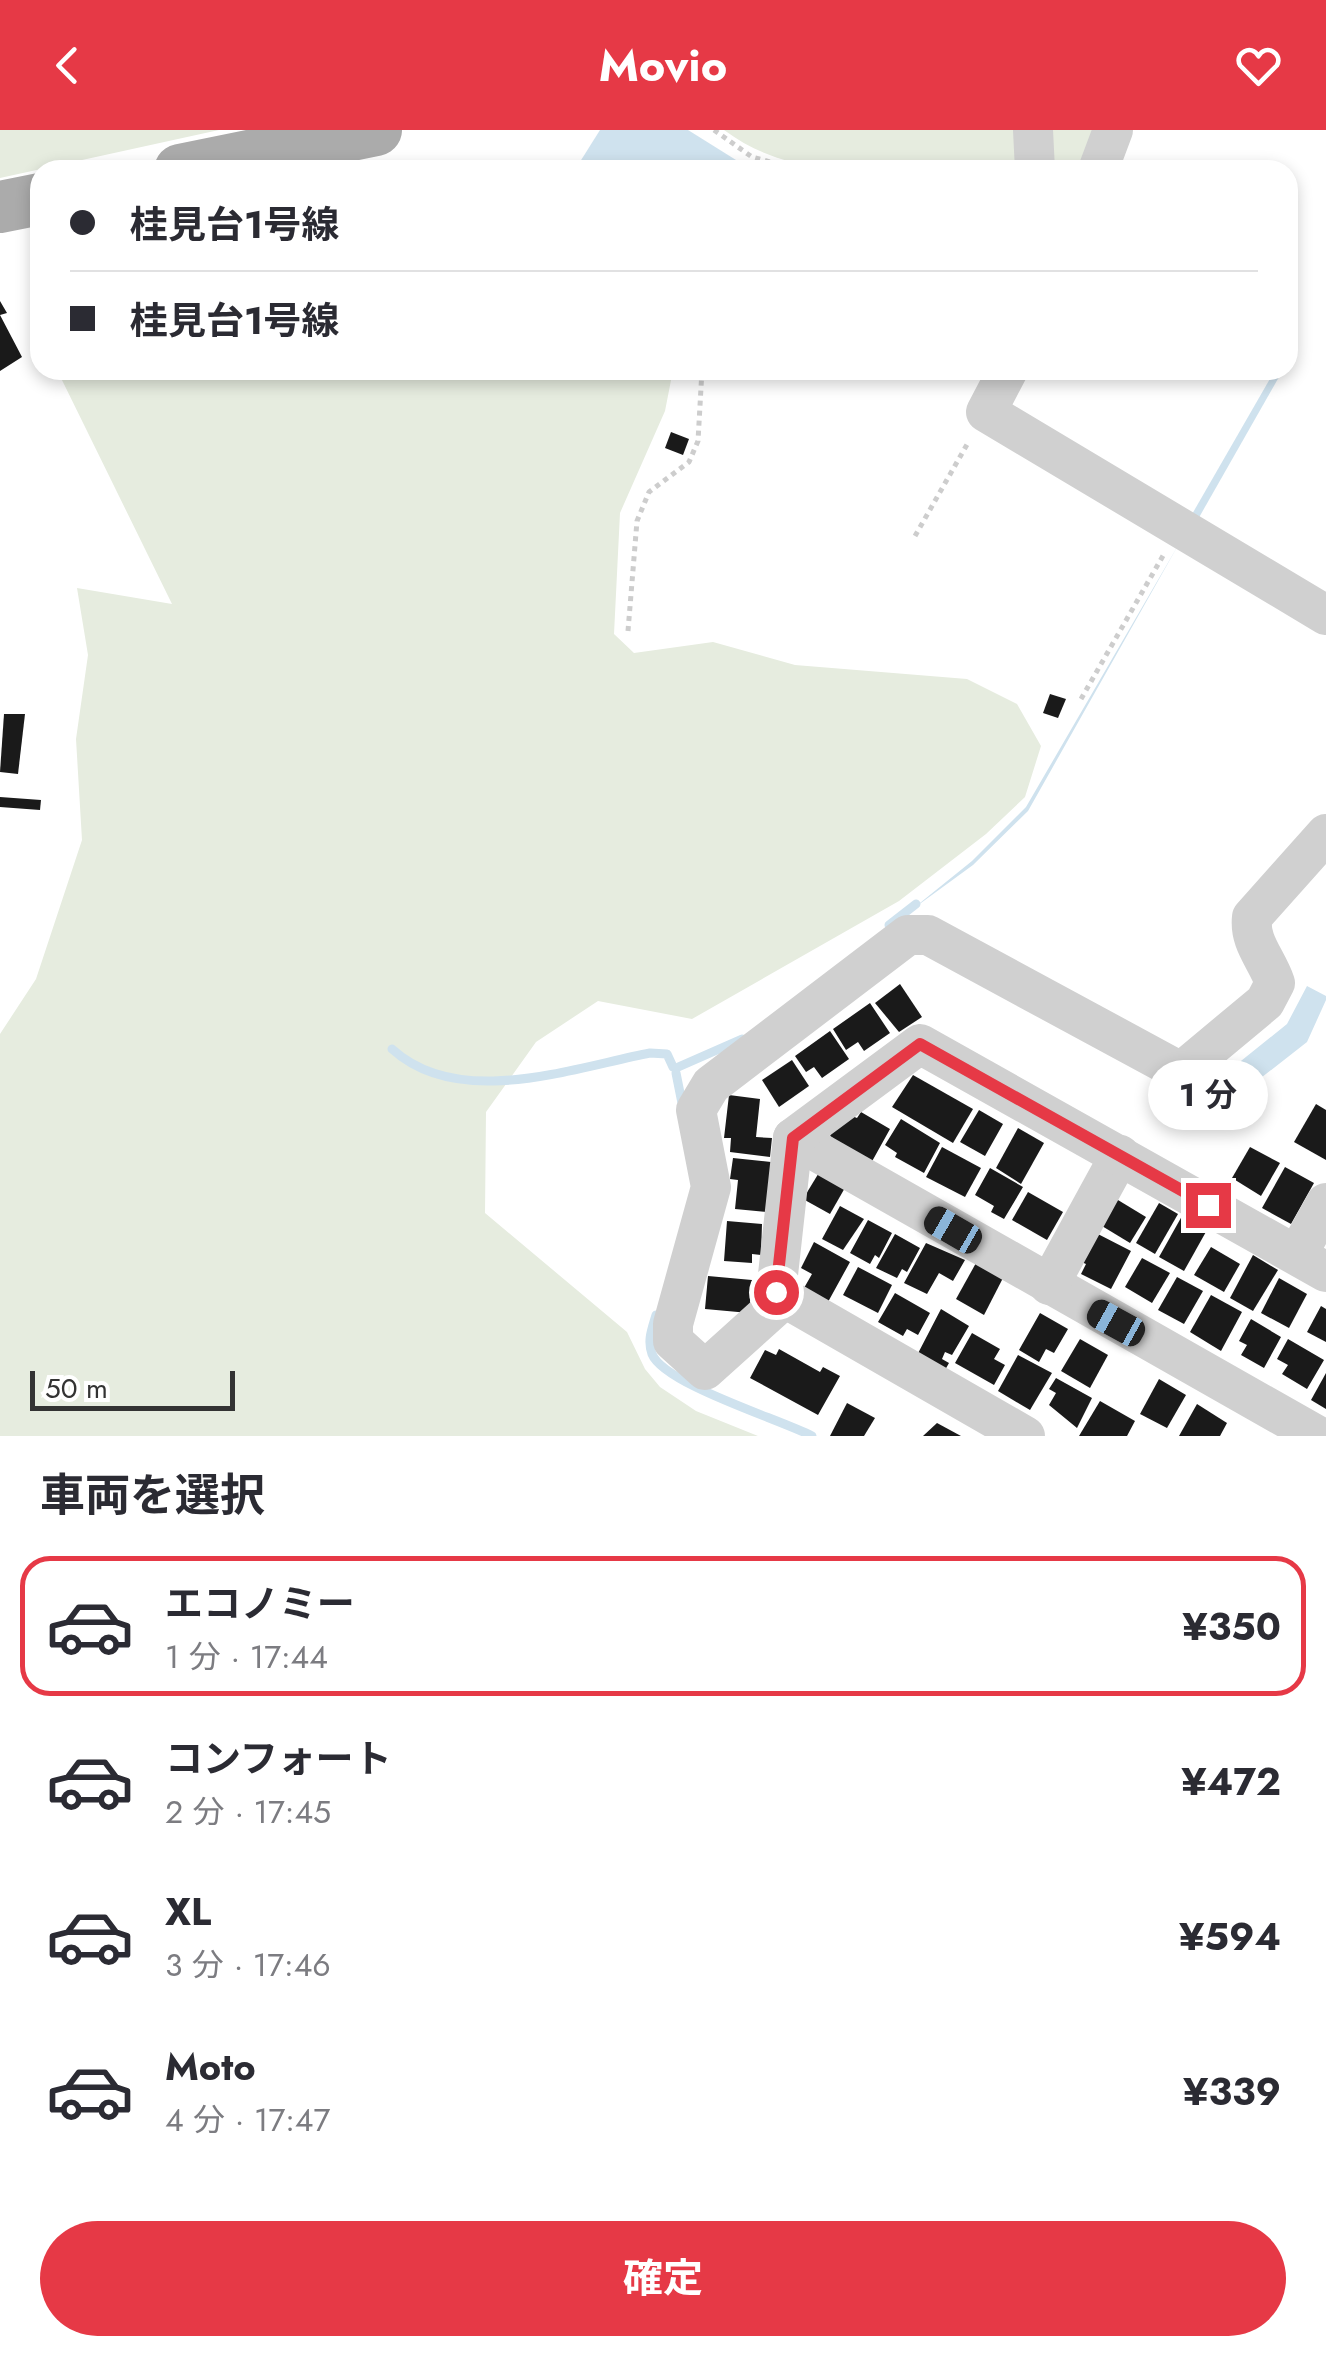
<!DOCTYPE html>
<html lang="ja">
<meta charset="utf-8">
<style>
:root{--surface:#fff;--page:#f2f2f3;--text:#2b2b33;--muted:#7c7c81;--line:#e1e1e2;--accent:#e63946}
body{margin:0;font-family:Jost,"Noto Sans JP",sans-serif;background:var(--page);color:var(--text);height:100vh;display:flex;flex-direction:column;font-size:38px;white-space:nowrap}
*{box-sizing:border-box;margin:0}
p{font-size:32px;color:var(--muted)}
.icon{flex:none;width:55px;height:55px;fill:none;stroke:currentColor;stroke-width:2;stroke-linecap:round;stroke-linejoin:round}
.map{position:relative;height:1306px;overflow:hidden}
.drawer{display:flex;flex-direction:column;background:var(--surface);flex:1}
.drawer>*{flex:none}
.top-card{position:absolute;left:30px;top:30px;width:1268px;height:220px;border-radius:30px;box-shadow:0 5px 15px #0003;display:grid;align-content:center;height:220px;padding:0 40px;background:var(--surface)}
.scale{position:absolute;left:30px;bottom:25px;width:205px;box-sizing:border-box;padding-left:10px;border:5px solid #333;border-top:0;font-size:28px;line-height:35px;white-space:nowrap;color:#333;-webkit-text-stroke:8px #fff;paint-order:stroke}
.end{position:absolute;width:45px;height:45px;margin:-22px;border:12px solid #e63946;background:#fff;box-shadow:0 0 0 5px #fff}
.from{border-radius:50%}
.bubble{position:absolute;height:70px;border-radius:35px;background:var(--surface);box-shadow:0 5px 15px #0003;font-size:32px;font-weight:700;line-height:70px;text-align:center}
.car{position:absolute;width:30px;height:60px;margin:-30px -15px;border-radius:12px;box-shadow:0 0 8px 2px #0007;background:linear-gradient(#222 24%,#8ab4d8 0 40%,#222 0 76%,#8ab4d8 0 86%,#222 0)}
.top-card b{display:flex;align-items:center;gap:35px;height:95px;font-size:38px}
.top-card b+b{border-top:2px solid var(--line)}
.top-card i{width:25px;height:25px;background:var(--text)}
ul{padding:0;list-style:none}
li{display:flex;align-items:center;gap:30px;height:140px;margin:0 20px 15px;padding:0 20px;border:5px solid transparent;border-radius:30px}
li div{flex:1}
li b{display:block;font-size:38px}
li em{font-style:normal;font-weight:700}
li.current{border-color:var(--accent)}
li>.icon{width:90px;height:90px;stroke-width:1.5}
h2{padding:0 40px;font-size:45px;line-height:120px}
.cta{display:flex;gap:20px;margin-top:auto;padding:20px 40px}
.cta a{flex:1;height:115px;border-radius:60px;background:var(--accent);color:#fff;font-size:40px;font-weight:700;line-height:115px;text-align:center}
header{display:flex;justify-content:space-between;align-items:center;height:130px;padding:0 40px;background:var(--accent);color:#fff;font-size:45px;font-weight:700}
.map>svg:first-child{display:block}
.green{fill:#e6ecdf}
.water{fill:#cfe2ee}
.lines{fill:none;stroke-linecap:round;stroke-linejoin:round}
.stream{stroke:#cfe2ee;stroke-width:9}
.building{fill:#1a1a1a}
.path{stroke:#cdcdcd;stroke-width:5;stroke-dasharray:5 5;stroke-linecap:butt}
.minor{stroke:#d0d0d0;stroke-width:40}
.major{stroke:#ababab;stroke-width:52}
.route{stroke:#e63946;stroke-width:12}
</style>
<header><svg class="icon" aria-label="back" viewBox="0 0 24 24"><path d="M15 5l-7 7 7 7"/></svg>Movio<svg class="icon" aria-label="heart" viewBox="0 0 24 24"><path d="M12 20l-8-8c-3-5 5-10 8-4 3-6 11-1 8 4z"/></svg></header>
<div class="map">
<svg width="1326" height="1306" viewBox="0 0 1326 1306">
<rect width="100%" height="100%" fill="#fff"/>
<g class="green">
<polygon points="0,0 219,0 0,48"/>
<path d="M724,0h303l3,26c-15,7 -31,15 -50,14 -19,-2 -26,-17 -46,0 -76,0 -147,7 -210,-40z"/>
<polygon points="1037,0 1103,0 1088,40 1041,40"/>
<polygon points="62,240 673,240 665,281 620,383 614,504 634,523 713,512 795,535 967,549 1017,574 1041,616 1025,667 986,704 899,771 692,889 598,871 536,912 486,982 485,1083 627,1202 645,1239 660,1257 696,1281 758,1306 0,1306 0,904 36,849 82,710 76,609 88,525 77,458 172,474 60,246"/>
</g>
<g class="water">
<polygon points="600,0 688,0 752,40 581,40 578,35"/>
<polygon points="1275,240 1283,240 1197,391 1191,386"/>
<polygon points="1180,412 1028,681 973,735 910,781 972,731 1026,677"/>
<polygon points="1307,856 1326,866 1326,870 1307,912 1211,987 1190,972 1287,894"/>
</g>
<g class="lines">
<g class="stream">
<polyline points="889,795 916,774"/>
<path d="M392,919c67,61 180,19 258,4l17,1 6,13"/>
<polyline points="676,938 742,909"/>
<polyline points="676,943 683,978"/>
<path d="M656,1185c-4,14 -9,25 -4,39 12,30 127,65 160,82"/>
</g>
</g>
<g class="building">
<polygon points="0,171 7,183 0,185 22,227 0,241"/>
<polygon points="671,302 689,309 683,325 665,318"/>
<polygon points="1050,564 1066,569 1058,588 1043,583"/>
<polygon points="4,584 25,584 18,644 0,642"/>
<polygon points="0,667 41,670 40,680 0,677"/>
<polygon points="900,854 922,887 899,902 875,873"/>
<polygon points="870,873 890,903 864,921 858,912 846,920 833,899"/>
<polygon points="830,901 849,929 822,948 814,937 806,942 795,926"/>
<polygon points="792,930 809,956 779,977 762,950"/>
<polygon points="913,945 973,979 953,1013 892,977"/>
<polygon points="729,965 760,969 756,1007 772,1008 770,1027 730,1022 731,1008 724,1008"/>
<polygon points="1316,974 1326,980 1326,1030 1294,1012"/>
<polygon points="979,980 1003,994 985,1026 960,1012"/>
<polygon points="861,982 890,999 870,1035 830,1006 839,989 847,984 857,988"/>
<polygon points="901,989 940,1013 924,1043 895,1027 897,1023 885,1015"/>
<polygon points="1018,998 1044,1013 1021,1054 996,1038"/>
<polygon points="942,1017 981,1038 965,1067 926,1047"/>
<polygon points="1250,1017 1280,1033 1261,1066 1232,1048"/>
<polygon points="733,1028 771,1032 766,1082 735,1079 738,1050 730,1049"/>
<polygon points="1285,1037 1314,1053 1291,1094 1262,1078"/>
<polygon points="990,1038 1023,1057 1004,1089 991,1082 994,1076 975,1065"/>
<polygon points="820,1041 846,1056 830,1084 803,1069"/>
<polygon points="1028,1062 1063,1082 1047,1110 1012,1090"/>
<polygon points="1113,1067 1146,1087 1130,1113 1097,1093"/>
<polygon points="1159,1073 1178,1084 1155,1124 1136,1113"/>
<polygon points="840,1076 864,1089 843,1120 822,1109"/>
<polygon points="1182,1086 1207,1100 1184,1141 1159,1127"/>
<polygon points="868,1090 892,1103 879,1128 875,1125 870,1134 850,1123"/>
<polygon points="727,1091 762,1094 761,1125 752,1124 752,1133 724,1131"/>
<polygon points="1094,1102 1131,1121 1111,1159 1081,1144 1086,1134 1079,1131"/>
<polygon points="895,1104 920,1118 907,1142 902,1139 897,1148 876,1138"/>
<polygon points="814,1112 850,1132 828,1172 804,1158 812,1144 801,1138"/>
<polygon points="926,1113 965,1130 953,1151 939,1143 927,1164 904,1153"/>
<polygon points="1211,1117 1240,1134 1224,1162 1194,1145"/>
<polygon points="1253,1125 1278,1140 1253,1181 1230,1168"/>
<polygon points="1142,1128 1170,1143 1152,1173 1125,1157"/>
<polygon points="976,1133 1003,1148 984,1185 956,1169"/>
<polygon points="858,1137 892,1155 878,1183 843,1165"/>
<polygon points="708,1146 752,1150 749,1183 705,1179"/>
<polygon points="1177,1147 1203,1161 1184,1194 1158,1180"/>
<polygon points="1279,1148 1307,1164 1289,1198 1261,1183"/>
<polygon points="895,1163 930,1183 918,1205 907,1199 903,1206 878,1192"/>
<polygon points="1211,1165 1242,1182 1221,1221 1190,1202"/>
<polygon points="1321,1176 1326,1179 1326,1212 1307,1202"/>
<polygon points="941,1179 969,1196 952,1225 945,1222 942,1229 949,1233 941,1247 914,1231"/>
<polygon points="1040,1183 1068,1199 1054,1223 1046,1219 1039,1232 1019,1220"/>
<polygon points="1251,1189 1281,1207 1264,1238 1241,1225 1247,1215 1239,1211"/>
<polygon points="972,1203 1000,1219 994,1229 1005,1235 994,1255 955,1233"/>
<polygon points="1080,1209 1108,1225 1090,1258 1061,1241"/>
<polygon points="1288,1209 1324,1230 1307,1259 1282,1244 1288,1235 1277,1229"/>
<polygon points="779,1219 820,1242 823,1237 840,1246 818,1285 750,1248 765,1220 776,1225"/>
<polygon points="1018,1225 1052,1243 1030,1280 998,1261"/>
<polygon points="1326,1243 1326,1279 1311,1270"/>
<polygon points="1056,1248 1092,1268 1077,1298 1049,1275 1056,1263 1049,1259"/>
<polygon points="1159,1249 1186,1265 1167,1298 1140,1284"/>
<polygon points="1100,1271 1135,1291 1127,1306 1079,1306"/>
<polygon points="847,1273 875,1288 864,1306 830,1306"/>
<polygon points="1197,1274 1227,1293 1220,1306 1179,1306"/>
<polygon points="937,1293 961,1306 923,1306"/>
</g>
<g class="lines">
<g class="path">
<polyline points="714,0 752,27 800,40"/>
<polyline points="915,406 969,311"/>
<polyline points="628,501 637,391 649,362 689,332 698,311 702,240"/>
<polyline points="1081,569 1164,424"/>
</g>
<g class="minor">
<polyline points="1033,0 1035,40"/>
<polyline points="1098,40 1113,0"/>
<polyline points="1008,240 986,282 1326,485"/>
<polyline points="793,1008 1318,1306"/>
<polyline points="1297,1125 1326,1073"/>
<polyline points="1049,1155 1120,1025"/>
<path d="M785,1168l-80,72 -32,-29v-17l38,-137 -15,-77 15,-25 197,-150h20l253,137 84,-70 10,-19c-8,-24 -26,-40 -23,-66l74,-83"/>
<polyline points="1025,1306 776,1163 793,1008 920,914 1326,1142"/>
</g>
<g class="major">
<polyline points="180,40 376,0"/>
<polyline points="0,77 40,69"/>
</g>
</g>
<g class="lines">
<polyline class="route" points="776,1162 793,1008 920,914 1208,1075"/>
</g>
</svg>
<div class="scale">50 m</div>
<i class="end from" style="left:776px;top:1162px"></i>
<i class="end" style="left:1208px;top:1075px"></i>
<div class="bubble" style="left:1148px;top:930px;width:120px">1 分</div>
<i class="car" style="left:953px;top:1100px;rotate:300deg"></i>
<i class="car" style="left:1116px;top:1193px;rotate:299deg"></i>
<div class="top-card">
<b><i class="from"></i>桂見台1号線</b>
<b><i></i>桂見台1号線</b>
</div>
</div>
<section class="drawer">
<h2>車両を選択</h2>
<ul>
<li class="current"><svg class="icon" aria-label="car" viewBox="0 0 24 24"><path d="M5 17H2v-5l4-1 3-4h7l3 4 3 1v5h-3M9 17h6M6 11h13"/><circle cx="7" cy="17" r="2"/><circle cx="17" cy="17" r="2"/></svg><div><b>エコノミー</b><p>1 分 · 17:44</p></div><em>¥350</em></li>
<li><svg class="icon" aria-label="car" viewBox="0 0 24 24"><path d="M5 17H2v-5l4-1 3-4h7l3 4 3 1v5h-3M9 17h6M6 11h13"/><circle cx="7" cy="17" r="2"/><circle cx="17" cy="17" r="2"/></svg><div><b>コンフォート</b><p>2 分 · 17:45</p></div><em>¥472</em></li>
<li><svg class="icon" aria-label="car" viewBox="0 0 24 24"><path d="M5 17H2v-5l4-1 3-4h7l3 4 3 1v5h-3M9 17h6M6 11h13"/><circle cx="7" cy="17" r="2"/><circle cx="17" cy="17" r="2"/></svg><div><b>XL</b><p>3 分 · 17:46</p></div><em>¥594</em></li>
<li><svg class="icon" aria-label="car" viewBox="0 0 24 24"><path d="M5 17H2v-5l4-1 3-4h7l3 4 3 1v5h-3M9 17h6M6 11h13"/><circle cx="7" cy="17" r="2"/><circle cx="17" cy="17" r="2"/></svg><div><b>Moto</b><p>4 分 · 17:47</p></div><em>¥339</em></li>
</ul>
<div class="cta"><a>確定</a></div>
</section>
